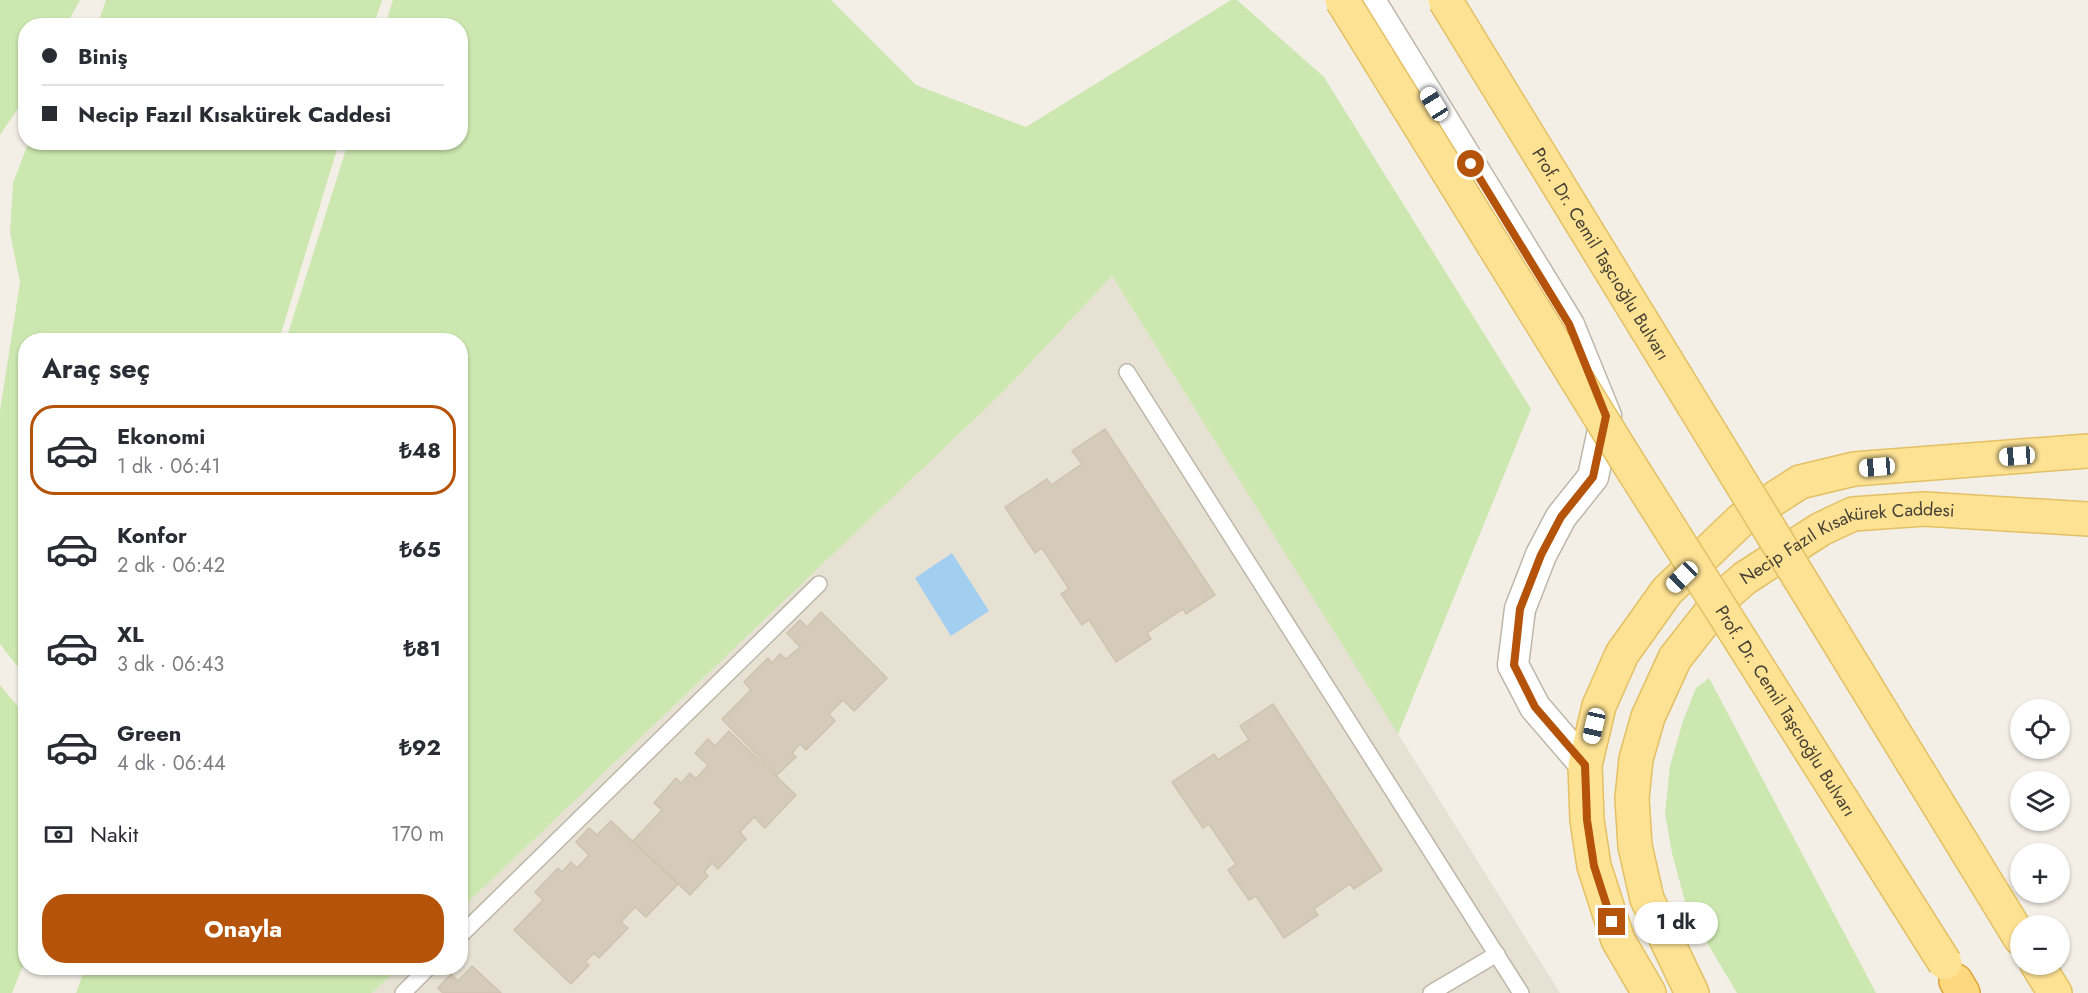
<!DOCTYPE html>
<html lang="tr">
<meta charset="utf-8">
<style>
:root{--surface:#fff;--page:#f7f7f7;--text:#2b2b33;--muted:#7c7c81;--line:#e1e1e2;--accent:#b45309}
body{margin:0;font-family:Jost,sans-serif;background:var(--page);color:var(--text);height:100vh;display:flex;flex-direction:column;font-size:22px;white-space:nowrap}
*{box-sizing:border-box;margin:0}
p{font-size:20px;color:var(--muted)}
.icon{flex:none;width:33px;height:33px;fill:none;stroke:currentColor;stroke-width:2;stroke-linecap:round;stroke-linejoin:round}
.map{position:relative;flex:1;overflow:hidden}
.drawer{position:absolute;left:18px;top:333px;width:450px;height:642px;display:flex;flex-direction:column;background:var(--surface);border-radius:24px;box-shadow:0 2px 4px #0004}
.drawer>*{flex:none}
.top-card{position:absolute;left:18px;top:18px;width:450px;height:132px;border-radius:24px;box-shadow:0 2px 4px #0004;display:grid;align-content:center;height:132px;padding:0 24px;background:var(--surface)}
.controls{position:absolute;left:2010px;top:699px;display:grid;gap:12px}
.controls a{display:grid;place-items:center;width:60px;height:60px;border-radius:50%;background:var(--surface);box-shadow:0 2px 4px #0004;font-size:30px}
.end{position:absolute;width:27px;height:27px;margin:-14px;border:8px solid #b45309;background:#fff;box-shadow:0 0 0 3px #fff}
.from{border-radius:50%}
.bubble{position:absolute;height:42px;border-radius:21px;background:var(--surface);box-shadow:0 2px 4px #0004;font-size:20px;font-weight:700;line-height:42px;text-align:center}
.car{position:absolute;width:18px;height:36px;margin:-18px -9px;border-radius:8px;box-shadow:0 0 4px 2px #0007;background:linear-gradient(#fff 24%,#345 0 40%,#fff 0 76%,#345 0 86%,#fff 0)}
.top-card b{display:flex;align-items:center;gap:21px;height:57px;font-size:22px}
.top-card b+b{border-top:2px solid var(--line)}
.top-card i{width:15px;height:15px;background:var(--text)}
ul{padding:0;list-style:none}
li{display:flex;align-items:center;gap:18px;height:90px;margin:0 12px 9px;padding:0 12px;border:3px solid transparent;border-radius:24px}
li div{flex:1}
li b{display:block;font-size:22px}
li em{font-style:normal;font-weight:700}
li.current{border-color:var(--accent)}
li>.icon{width:54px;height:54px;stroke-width:1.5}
h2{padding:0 24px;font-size:27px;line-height:72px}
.pay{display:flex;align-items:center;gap:15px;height:66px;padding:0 24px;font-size:22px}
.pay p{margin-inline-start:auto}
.cta{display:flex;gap:12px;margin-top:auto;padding:12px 24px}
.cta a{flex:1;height:69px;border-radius:24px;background:var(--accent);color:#fff;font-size:24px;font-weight:700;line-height:69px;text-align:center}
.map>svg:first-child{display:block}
.residential{fill:#e7e1d4}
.green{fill:#cce7af}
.water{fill:#a2cef0}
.building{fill:#d4cbbb;stroke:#cfc3af;stroke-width:1.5}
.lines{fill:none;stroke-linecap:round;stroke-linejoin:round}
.service-casing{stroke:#beb7a9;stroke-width:18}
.minor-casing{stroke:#beb7a9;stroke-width:33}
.primary-casing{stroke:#e3c064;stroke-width:36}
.trunk-casing{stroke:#dca437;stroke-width:36}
.service{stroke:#fff;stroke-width:15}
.minor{stroke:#fff;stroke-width:30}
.primary{stroke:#fde294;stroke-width:33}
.trunk{stroke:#fdd87e;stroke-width:33}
.primary-bridge-casing{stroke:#e3c064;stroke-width:36;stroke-linecap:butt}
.primary-bridge{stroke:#fde294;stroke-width:33}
.route{stroke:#b45309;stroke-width:8}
.labels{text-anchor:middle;stroke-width:4.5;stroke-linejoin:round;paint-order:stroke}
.street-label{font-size:18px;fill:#464035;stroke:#fff}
</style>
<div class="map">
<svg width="2088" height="993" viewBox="0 0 2088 993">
<rect width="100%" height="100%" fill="#f3efe6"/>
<polygon class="residential" points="1112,276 1560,993 372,993 399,968 460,968 461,909 1005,390"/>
<g class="green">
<polygon points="0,0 80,0 66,25 26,26 25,98 0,135"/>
<polygon points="106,0 382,0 374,25 97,25"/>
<polygon points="393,0 831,0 916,85 1026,127 1231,0 1237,0 1324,77 1531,409 1398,734 1112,276 1005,390 461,909 460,340 286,340 348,143 460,142 460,26 385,25"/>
<polygon points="30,143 339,143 279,340 26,340 25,676 0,644 0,411 20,282 10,233 13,183 26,149"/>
<polygon points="1709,678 1876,993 1737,993 1687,909 1672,853 1665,813 1670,766 1683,721 1696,688"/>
<polygon points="0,685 26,716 25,961 12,993 0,993"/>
<polygon points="85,968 399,968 372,993 76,993"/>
</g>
<polygon class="water" points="952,553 989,611 951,636 915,578"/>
<g class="building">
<polygon points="1105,429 1215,595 1186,614 1183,609 1147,633 1151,639 1116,662 1089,620 1082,625 1061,594 1069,589 1042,548 1035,553 1005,507 1047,479 1051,485 1082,464 1072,451"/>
<polygon points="821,612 887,678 854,711 843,700 829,714 835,721 806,750 800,744 792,753 796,757 777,775 722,719 751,690 744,682 768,658 772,663 780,654 786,659 800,647 787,633 800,620 807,627"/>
<polygon points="1273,704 1382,870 1354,889 1350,884 1314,909 1318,915 1284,938 1256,896 1249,900 1228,870 1236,864 1209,824 1203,828 1172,782 1214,754 1218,760 1249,740 1240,726"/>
<polygon points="729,731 796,795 765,828 754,817 740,832 746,839 718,869 712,863 704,872 708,876 690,895 633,841 662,810 654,803 676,778 681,783 690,773 696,779 708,765 695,753 708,739 715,746"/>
<polygon points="611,821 678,884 646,917 635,907 621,922 628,928 599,958 594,953 585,962 589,965 571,984 514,930 543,900 535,892 558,868 562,872 571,862 577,868 589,855 576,842 589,828 597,835"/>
<polygon points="472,966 501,993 443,993 438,988 451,974 458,981"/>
</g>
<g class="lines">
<defs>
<g id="service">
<polyline points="1127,372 1521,993"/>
<polyline points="460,936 819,584"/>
<polyline points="403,993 428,968"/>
<polyline points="1431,993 1497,954"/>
</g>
<polyline id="minor" points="1367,0 1372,4 1569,325 1606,416 1593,477 1561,517 1541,555 1520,609 1513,665 1535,707 1585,765"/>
<g id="primary">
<polyline points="2008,918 2020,938"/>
<polyline points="2037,964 2055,993"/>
<polyline points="1649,993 1618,940 1594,866 1587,820 1585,765 1599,706 1622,654 1667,591 1741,520 1800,482 1854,469 2088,451"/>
<path id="s1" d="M1692,993l-45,-94 -12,-53 -3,-48 4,-39 12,-42 27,-59 48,-61 22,-19 76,-49 32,-15 71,-5 164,10"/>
</g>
<polyline id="trunk" points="1956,981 1963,993"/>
</defs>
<use href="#service" class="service-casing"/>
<use href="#minor" class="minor-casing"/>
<use href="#primary" class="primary-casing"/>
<use href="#trunk" class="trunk-casing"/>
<use href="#service" class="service"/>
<use href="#minor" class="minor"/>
<use href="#primary" class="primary"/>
<use href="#trunk" class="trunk"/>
<defs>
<g id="primary-bridge">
<path id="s2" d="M1342,0l284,459 319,504"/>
<path id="s3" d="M1445,0l563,918"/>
</g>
</defs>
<use href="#primary-bridge" class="primary-bridge-casing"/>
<use href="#primary-bridge" class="primary-bridge"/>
</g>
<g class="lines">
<polyline class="route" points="1471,164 1569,324 1606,416 1593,477 1561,517 1541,555 1520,609 1514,665 1535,707 1585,765 1587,820 1594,866 1612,922"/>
</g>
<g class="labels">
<g class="street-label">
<text dy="6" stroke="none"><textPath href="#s3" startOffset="298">Prof. Dr. Cemil Taşcıoğlu Bulvarı</textPath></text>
<text dy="6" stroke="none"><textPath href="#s1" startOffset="573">Necip Fazıl Kısakürek Caddesi</textPath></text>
<text dy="6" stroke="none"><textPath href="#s2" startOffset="838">Prof. Dr. Cemil Taşcıoğlu Bulvarı</textPath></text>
</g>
</g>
</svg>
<div class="controls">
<a><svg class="icon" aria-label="locate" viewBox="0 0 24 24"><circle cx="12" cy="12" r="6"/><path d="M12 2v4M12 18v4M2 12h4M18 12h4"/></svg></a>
<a><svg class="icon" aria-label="layers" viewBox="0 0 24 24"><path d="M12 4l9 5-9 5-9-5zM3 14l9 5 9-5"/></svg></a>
<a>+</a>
<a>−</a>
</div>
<i class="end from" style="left:1471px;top:164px"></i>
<i class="end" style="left:1612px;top:922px"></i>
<div class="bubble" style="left:1634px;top:902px;width:84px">1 dk</div>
<i class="car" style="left:1434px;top:104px;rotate:328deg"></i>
<i class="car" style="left:2017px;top:456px;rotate:266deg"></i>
<i class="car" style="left:1877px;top:467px;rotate:265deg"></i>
<i class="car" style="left:1682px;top:577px;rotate:226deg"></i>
<i class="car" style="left:1594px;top:726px;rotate:193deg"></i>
<div class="top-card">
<b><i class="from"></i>Biniş</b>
<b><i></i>Necip Fazıl Kısakürek Caddesi</b>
</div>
<section class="drawer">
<h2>Araç seç</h2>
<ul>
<li class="current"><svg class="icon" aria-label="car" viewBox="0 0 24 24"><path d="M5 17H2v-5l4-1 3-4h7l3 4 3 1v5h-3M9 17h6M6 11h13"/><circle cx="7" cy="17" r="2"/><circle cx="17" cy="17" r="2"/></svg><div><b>Ekonomi</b><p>1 dk · 06:41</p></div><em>₺48</em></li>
<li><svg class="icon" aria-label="car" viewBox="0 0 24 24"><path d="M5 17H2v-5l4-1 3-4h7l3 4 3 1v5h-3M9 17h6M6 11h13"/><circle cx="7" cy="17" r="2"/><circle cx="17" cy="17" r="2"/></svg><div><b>Konfor</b><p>2 dk · 06:42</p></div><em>₺65</em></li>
<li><svg class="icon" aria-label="car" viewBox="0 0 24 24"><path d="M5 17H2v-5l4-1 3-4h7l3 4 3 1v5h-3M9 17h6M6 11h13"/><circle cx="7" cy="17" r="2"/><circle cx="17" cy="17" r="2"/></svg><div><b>XL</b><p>3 dk · 06:43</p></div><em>₺81</em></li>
<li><svg class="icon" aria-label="car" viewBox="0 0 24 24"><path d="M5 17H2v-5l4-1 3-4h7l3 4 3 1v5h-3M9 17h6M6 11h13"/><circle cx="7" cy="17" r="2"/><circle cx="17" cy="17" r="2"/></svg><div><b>Green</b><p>4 dk · 06:44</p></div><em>₺92</em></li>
</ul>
<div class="pay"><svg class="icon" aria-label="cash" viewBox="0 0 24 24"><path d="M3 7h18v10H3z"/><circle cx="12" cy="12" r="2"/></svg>Nakit<p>170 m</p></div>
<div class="cta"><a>Onayla</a></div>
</section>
</div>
